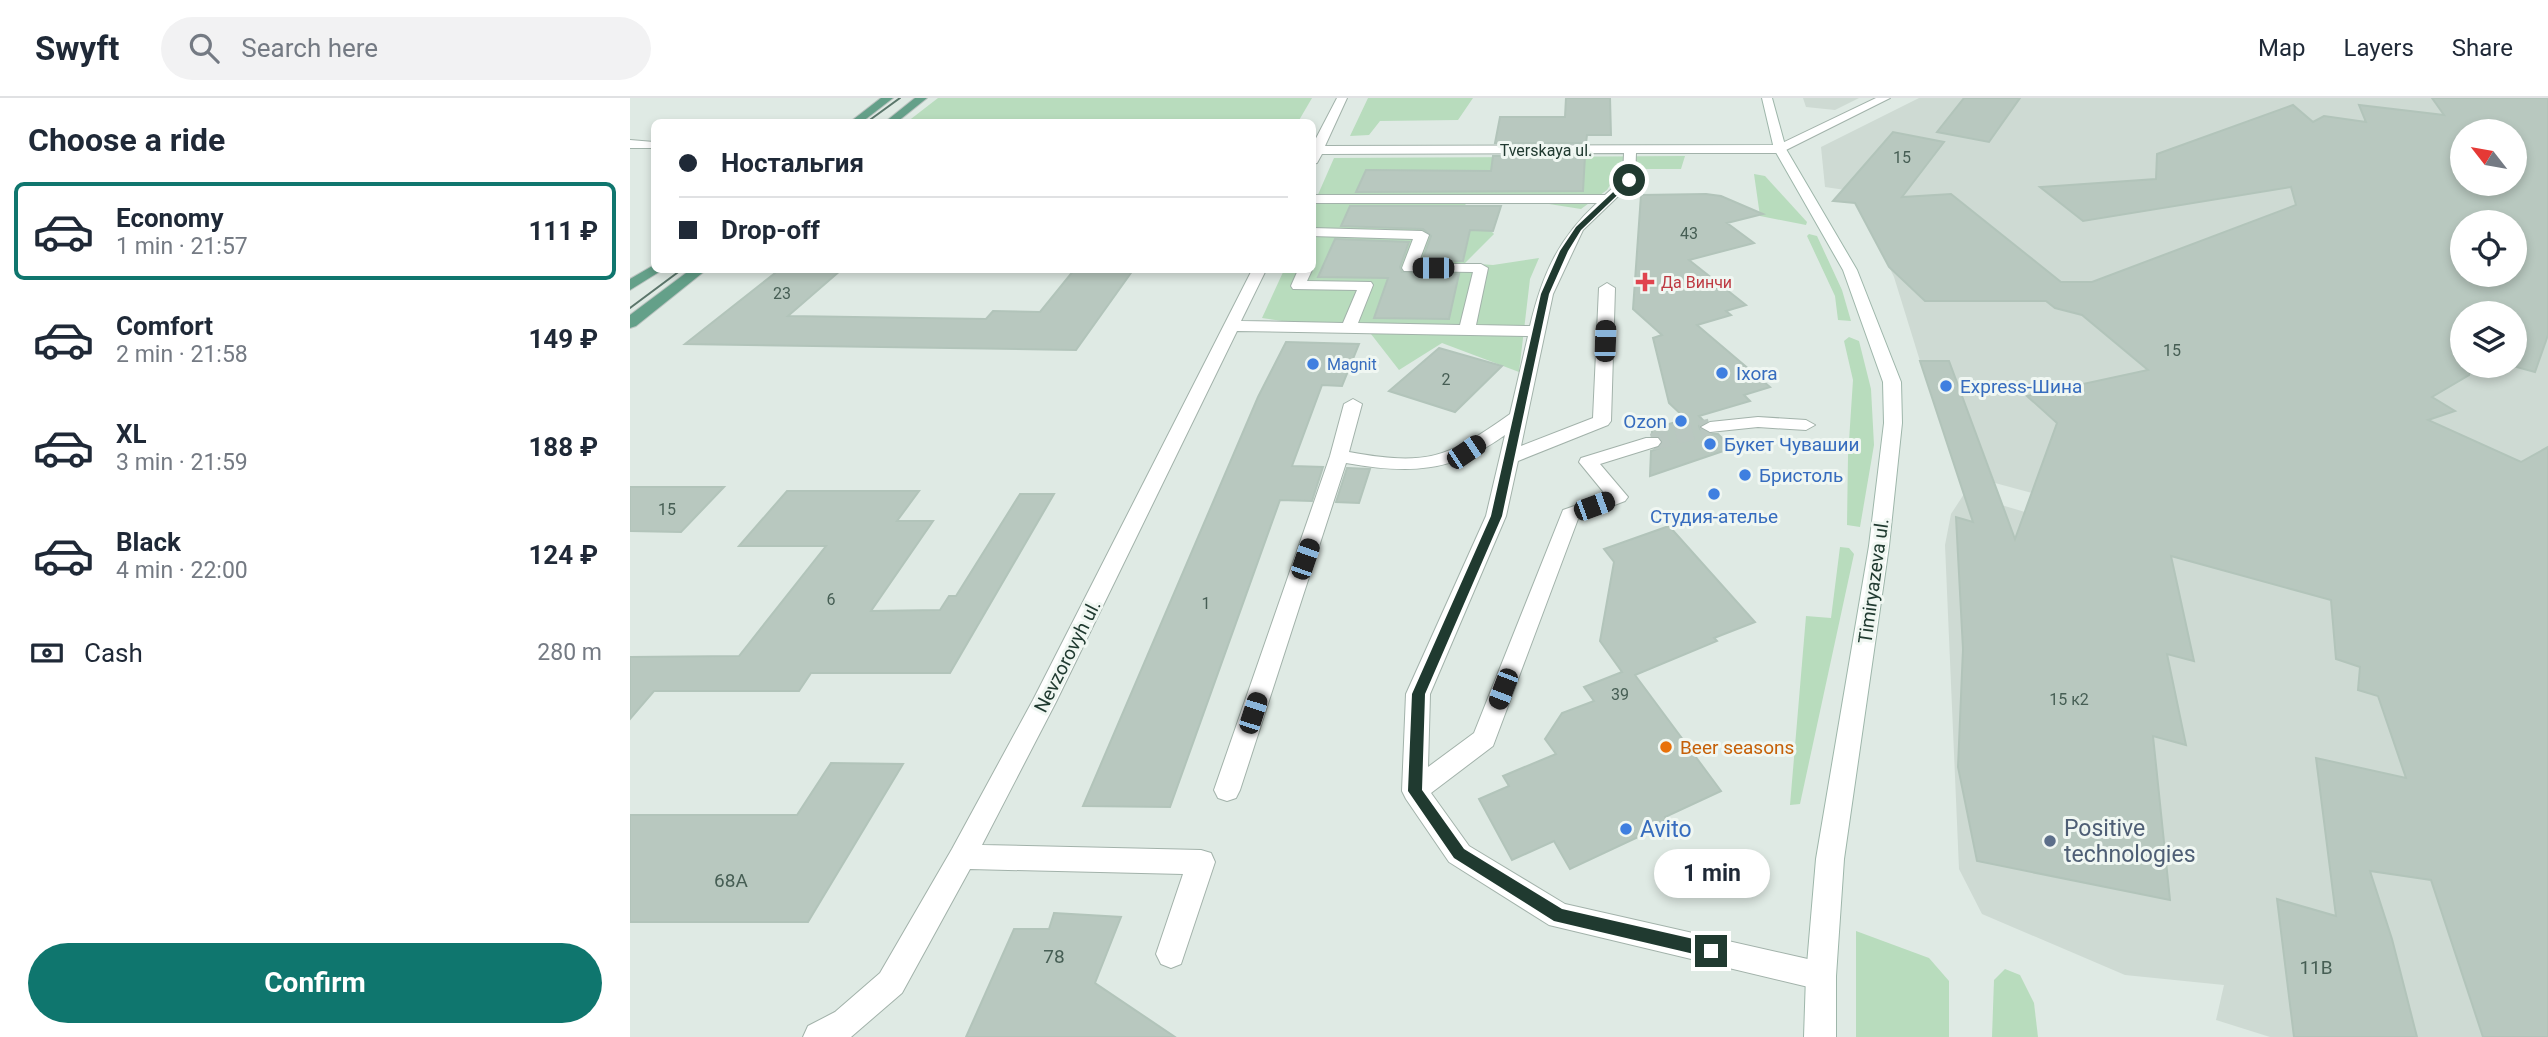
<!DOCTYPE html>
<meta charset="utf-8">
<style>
:root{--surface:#fff;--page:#f2f2f3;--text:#1f2937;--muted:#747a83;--line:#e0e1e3;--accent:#0f766e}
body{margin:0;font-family:Roboto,sans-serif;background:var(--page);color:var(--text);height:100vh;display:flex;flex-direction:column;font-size:26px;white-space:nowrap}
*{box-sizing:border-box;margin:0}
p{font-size:23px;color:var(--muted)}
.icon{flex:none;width:38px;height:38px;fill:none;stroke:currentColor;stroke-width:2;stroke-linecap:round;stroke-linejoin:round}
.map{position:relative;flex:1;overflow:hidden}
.drawer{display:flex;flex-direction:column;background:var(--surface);width:630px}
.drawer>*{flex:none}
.banner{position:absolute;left:21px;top:21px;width:665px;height:154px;border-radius:10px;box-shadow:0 4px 10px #0003;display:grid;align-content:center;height:154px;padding:0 28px;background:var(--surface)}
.needle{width:46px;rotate:301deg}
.fabs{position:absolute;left:1820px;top:21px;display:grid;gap:14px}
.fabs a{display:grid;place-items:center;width:77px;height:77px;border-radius:50%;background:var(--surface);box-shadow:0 4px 10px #0003;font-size:35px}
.end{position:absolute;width:32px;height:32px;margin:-16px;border:9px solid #203a30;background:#fff;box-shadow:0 0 0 4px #fff}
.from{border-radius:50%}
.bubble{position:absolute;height:49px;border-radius:24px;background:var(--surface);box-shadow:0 4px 10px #0003;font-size:23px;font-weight:700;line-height:49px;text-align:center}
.car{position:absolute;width:21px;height:42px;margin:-21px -10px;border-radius:9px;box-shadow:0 0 5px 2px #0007;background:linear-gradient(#222 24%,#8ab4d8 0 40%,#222 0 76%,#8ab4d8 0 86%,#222 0)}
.banner b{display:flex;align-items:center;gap:24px;height:66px;font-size:26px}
.banner b+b{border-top:2px solid var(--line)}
.banner i{width:18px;height:18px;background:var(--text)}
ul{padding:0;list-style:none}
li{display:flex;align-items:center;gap:21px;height:98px;margin:0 14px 10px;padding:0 14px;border:4px solid transparent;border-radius:10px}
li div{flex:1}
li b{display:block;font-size:26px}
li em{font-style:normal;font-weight:700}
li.on{border-color:var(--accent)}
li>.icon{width:63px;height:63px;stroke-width:1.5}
h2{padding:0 28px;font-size:32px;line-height:84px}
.pay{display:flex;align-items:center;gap:18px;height:77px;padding:0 28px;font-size:26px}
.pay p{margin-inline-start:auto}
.button{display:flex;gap:14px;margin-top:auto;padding:14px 28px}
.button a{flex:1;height:80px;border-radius:42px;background:var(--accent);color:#fff;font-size:28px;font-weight:700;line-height:80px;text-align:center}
header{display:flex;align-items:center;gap:42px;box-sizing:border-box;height:98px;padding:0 35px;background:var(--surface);border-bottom:2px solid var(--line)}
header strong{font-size:33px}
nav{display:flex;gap:38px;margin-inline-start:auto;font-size:24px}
.search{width:490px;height:63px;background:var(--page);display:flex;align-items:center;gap:18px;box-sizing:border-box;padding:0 24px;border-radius:38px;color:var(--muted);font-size:26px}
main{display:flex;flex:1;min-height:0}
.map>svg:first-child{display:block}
.built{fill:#cedad3;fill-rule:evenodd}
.green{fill:#b8dcbd}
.building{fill:#b8c8bf;stroke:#b2c4ba;stroke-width:2;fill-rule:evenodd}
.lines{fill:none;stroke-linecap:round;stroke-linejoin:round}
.street-tunnel{stroke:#b9c7c0;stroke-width:17;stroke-dasharray:17 8;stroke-linecap:butt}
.street-casing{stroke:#a2b2aa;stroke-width:2}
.secondary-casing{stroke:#9eb6aa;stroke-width:2}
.primary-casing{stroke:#bcc4c1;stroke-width:2}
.street{fill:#fff;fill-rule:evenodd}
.secondary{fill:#fff;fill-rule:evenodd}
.primary{fill:#64a089;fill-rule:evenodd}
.tram{stroke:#5b766b;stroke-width:2}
.route{fill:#203a30}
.health-dot{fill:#e0444e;stroke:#f0f7f2;stroke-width:2.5}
.shop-dot{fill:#3f7fe0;stroke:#f0f7f2;stroke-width:2.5}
.food-dot{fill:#e8710a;stroke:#f0f7f2;stroke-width:2.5}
.service-dot{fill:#5c6f8a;stroke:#f0f7f2;stroke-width:2.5}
.labels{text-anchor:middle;stroke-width:6;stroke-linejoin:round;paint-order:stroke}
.far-street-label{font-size:16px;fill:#203a30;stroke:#f0f7f2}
.number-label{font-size:16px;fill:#465e54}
.far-health-label{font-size:16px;fill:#be3a42;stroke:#f0f7f2;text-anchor:start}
.far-shop-label{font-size:16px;fill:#366cbe;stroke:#f0f7f2;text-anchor:start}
.shop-label{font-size:19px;fill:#366cbe;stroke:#f0f7f2;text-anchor:start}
.street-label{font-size:19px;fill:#203a30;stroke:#f0f7f2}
.food-label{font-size:19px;fill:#c56008;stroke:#f0f7f2;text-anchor:start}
.near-number-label{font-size:19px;fill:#465e54}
.near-service-label{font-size:23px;fill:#4e5e75;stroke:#f0f7f2;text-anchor:start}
.near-shop-label{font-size:23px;fill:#366cbe;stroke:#f0f7f2;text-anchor:start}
</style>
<header>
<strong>Swyft</strong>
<div class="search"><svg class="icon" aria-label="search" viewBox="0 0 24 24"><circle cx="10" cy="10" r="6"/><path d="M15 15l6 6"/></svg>Search here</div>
<nav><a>Map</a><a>Layers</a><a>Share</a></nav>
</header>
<main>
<section class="drawer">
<h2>Choose a ride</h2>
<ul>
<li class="on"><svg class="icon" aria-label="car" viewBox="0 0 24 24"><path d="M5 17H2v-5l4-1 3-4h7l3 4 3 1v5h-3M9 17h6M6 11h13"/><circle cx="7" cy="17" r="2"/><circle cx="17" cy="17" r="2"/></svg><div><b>Economy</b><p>1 min · 21:57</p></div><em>111 ₽</em></li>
<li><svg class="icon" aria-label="car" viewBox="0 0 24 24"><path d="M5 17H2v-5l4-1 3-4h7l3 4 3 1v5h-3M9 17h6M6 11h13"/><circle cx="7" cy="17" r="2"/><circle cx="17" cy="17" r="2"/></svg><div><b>Comfort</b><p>2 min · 21:58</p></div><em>149 ₽</em></li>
<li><svg class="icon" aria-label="car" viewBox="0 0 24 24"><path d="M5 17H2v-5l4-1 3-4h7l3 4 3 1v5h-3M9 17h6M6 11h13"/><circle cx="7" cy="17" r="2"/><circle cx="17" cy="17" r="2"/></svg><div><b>XL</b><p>3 min · 21:59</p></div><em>188 ₽</em></li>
<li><svg class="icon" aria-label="car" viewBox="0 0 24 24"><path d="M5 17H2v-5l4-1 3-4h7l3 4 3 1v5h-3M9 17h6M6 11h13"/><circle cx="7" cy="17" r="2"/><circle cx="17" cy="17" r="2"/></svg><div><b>Black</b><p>4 min · 22:00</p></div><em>124 ₽</em></li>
</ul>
<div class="pay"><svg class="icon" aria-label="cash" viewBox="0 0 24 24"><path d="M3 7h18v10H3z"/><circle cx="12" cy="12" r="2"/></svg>Cash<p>280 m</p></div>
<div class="button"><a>Confirm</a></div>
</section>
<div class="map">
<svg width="1918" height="939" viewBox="0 0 1918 939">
<rect width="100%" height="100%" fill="#dfeae4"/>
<g class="built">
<polygon points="1173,0 1229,0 1205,12 1176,9"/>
<path d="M1289,0h629v939h-278l-54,-17 8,-35 -99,-10 -143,-61 -23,-45 -14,-324 6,-31 13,-20 61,18 7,-19 -37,-10 -46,-121 -29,-1 -26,-84 -42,-86 -27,-4 -4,-40zM1832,33h53v53h-53zM1832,124h53v53h-53zM1832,215h53v53h-53z"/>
</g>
<g class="green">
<polygon points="308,0 682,0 668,24 277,24"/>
<polygon points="738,0 843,0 828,22 750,23 739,37 720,38"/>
<polygon points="1055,58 1051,71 990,71 977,92 951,111 919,106 835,106 864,136 835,165 863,167 909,160 900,181 889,274 812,245 769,272 741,236 632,220 654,172 682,172 683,108 704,60"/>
<polygon points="1124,76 1135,78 1177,124 1176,127 1130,118"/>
<polygon points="1179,136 1187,138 1212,192 1221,223 1208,222 1205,198 1177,138"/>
<polygon points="1219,239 1229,243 1241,291 1244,347 1230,429 1217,427 1218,358 1223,282 1214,243"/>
<polygon points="1210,449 1219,450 1224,456 1170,706 1160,707 1176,518 1201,520"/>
<polygon points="1226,833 1299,860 1319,883 1319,939 1226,939"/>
<polygon points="1375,871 1390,877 1404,905 1408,939 1362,939 1364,882"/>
</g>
<g class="building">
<polygon points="936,0 980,0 981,37 957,37 956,45 865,45 870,19 935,19"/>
<polygon points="1334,0 1390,0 1359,44 1307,34"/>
<path d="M1802,0h116v237l-13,37 -22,-6 2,-53h-53v53h10l-3,9 -37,22 23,14 -27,9 93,42 27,-15v590h-65l-52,-157 -61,-9 22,68 25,98h-123l-17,-138 59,17 -20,-158 90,20 -28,-82 -20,-6 2,-23 -24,-8 -5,-59 -160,-44 23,105 -27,-7 19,91 -33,-9 17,164 -193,-39 -19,-94 5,-118 -7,-132 17,5 -53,-161h29l66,178 42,-116 -30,-27 121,-26 -66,-55 -27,-7 -9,-7h-121l-36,-34 -34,-64 -22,-2 60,-69 51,10 -42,55 49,-3 110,88h31l204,-77 -5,-18 -208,34 -43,-34 116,-8 1,-25 136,-49 20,17 11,-6 42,6 -7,-17 85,10zM1832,33h53v53h-53zM1832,124h53v53h-53z"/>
<polygon points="863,58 955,58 953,93 726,94 736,72 861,73"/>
<polygon points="1076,96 1091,98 1133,116 1097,125 1124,145 1059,162 1116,207 1096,213 1101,217 1067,227 1140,289 1114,297 1120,303 1069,318 1075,324 1069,328 1070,331 1079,336 1088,336 1102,350 1020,378 1021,353 1030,350 1034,344 1030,338 1022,337 1022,331 1056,321 1039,305 1023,240 1032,237 1003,211 1011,97"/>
<polygon points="720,108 871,108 863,133 840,132 833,163 792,163 801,138 793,131 711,128"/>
<polygon points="705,141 779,144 770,169 772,174 829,176 819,221 744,220 758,180 688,179"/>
<polygon points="149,172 211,172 158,218 356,221 363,213 410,214 444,172 503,172 446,252 55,246"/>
<polygon points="656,244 729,246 712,288 692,287 662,368 693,369 682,403 650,402 540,709 453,708 628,299"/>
<polygon points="809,250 872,268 825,314 759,293"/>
<polygon points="717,370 740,371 729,405 706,404"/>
<polygon points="0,389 94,389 51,434 0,433"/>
<polygon points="157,393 289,393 267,423 303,423 241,513 310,512 319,498 326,498 390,396 424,396 320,575 181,575 169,593 24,593 0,621 0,559 109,558 196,448 109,448"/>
<polygon points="1039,428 1125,524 1084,540 1087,543 1005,577 1091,693 1035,719 1038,725 940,771 924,743 882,762 849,701 879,688 873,678 926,656 915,641 932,615 964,603 954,589 992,574 970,543 984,464 974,451"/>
<polygon points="201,665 273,666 178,824 0,824 0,717 167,717"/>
<polygon points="424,815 491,819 465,885 545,939 336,939 384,831 419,831"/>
</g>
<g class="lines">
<polyline class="street-tunnel" points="1022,344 1080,329"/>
<defs>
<g id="street">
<path d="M707,0h10l-22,48 453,-1 98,-47h14l-110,55h-144l-1,27 -52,50 -30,64 -32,152 72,-28 6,-130 8,-5 8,5 -4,133 -3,4 -90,36 -12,55 -76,178 -2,73 46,-34 89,-223 43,-15 -27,-33 2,-4 65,-20h12l3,4 -3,4 -58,18 28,33 -3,4 -47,18 -85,227 -62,47 38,53 96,58 256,58 11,4 4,10 -4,10 -11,4 -272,-65 -100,-63 -43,-63 -4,-8 4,-97 80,-178 19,-81c-53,38 -97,39 -159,28l-106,327 -4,8 -9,3 -9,-3 -4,-8 116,-334 14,-52 9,-5 9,5 -13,48c77,14 98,7 161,-38l18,-78 -291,-5 -181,371 -74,143 219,5 10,3 4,9 -34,102 -10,4 -10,-4 -5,-10 27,-80 -213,-5 -68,124 -51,44h-48l5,-11 27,-14 45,-39 72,-124 81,-149 219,-430h14l-25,51 102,2 14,-33 -64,-1 -2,-3 7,-16h14l-5,11 64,1 2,3 -15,38 102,2 13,-53 -69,-1 -2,-3 11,-29 -101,-3v-8l110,3 7,4 -11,29h63l7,4 -12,57 54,1c12,-51 28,-87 67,-123h-285v-8h293l18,-16 1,-26 -302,1 -5,9 -5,1v-18z"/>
<polygon points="0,42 24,44 24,50 0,50"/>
<polygon points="1128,319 1176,322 1185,327 1176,332 1128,329 1080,334 1071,329 1080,324"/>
</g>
<polygon id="secondary" points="1132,0 1142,0 1156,51 1227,172 1271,284 1272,325 1259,448 1214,761 1206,878 1206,939 1174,939 1176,878 1186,761 1239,448 1254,325 1253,284 1213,172 1144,51"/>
<g id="primary">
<polygon points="251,0 263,0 232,24 220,24"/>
<polygon points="285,0 297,0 267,24 255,24"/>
<polygon points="24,167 24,172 31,172 29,174 0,192 0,181"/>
<polygon points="60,172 76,172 6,228 0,230 0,217"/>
</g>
</defs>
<use href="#street" class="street-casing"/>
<use href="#secondary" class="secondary-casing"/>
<use href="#primary" class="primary-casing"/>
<use href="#street" class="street"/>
<use href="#secondary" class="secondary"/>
<use href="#primary" class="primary"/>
<g class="tram">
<polyline points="237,24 270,0"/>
<polyline points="0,210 51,172"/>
</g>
</g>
<polygon class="route" points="997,81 1003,82 951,132 938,153 919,196 872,418 795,596 792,692 834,751 932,811 1081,845 1087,847 1089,853 1087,858 1081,860 924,823 824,760 778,693 782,596 861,418 911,196 930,153 946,129"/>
<path class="health-dot" d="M1011.5 173.5h7v7h7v7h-7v7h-7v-7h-7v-7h7z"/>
<g class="shop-dot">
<circle cx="683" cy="266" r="7"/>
<circle cx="1092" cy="275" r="7"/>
<circle cx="1316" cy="288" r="7"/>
<circle cx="1051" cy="323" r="7"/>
<circle cx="1080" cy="346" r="7"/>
<circle cx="1115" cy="377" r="7"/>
<circle cx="1084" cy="396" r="7"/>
<circle cx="996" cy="731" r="7"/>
</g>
<circle class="food-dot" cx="1036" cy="649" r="7"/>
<circle class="service-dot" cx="1420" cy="743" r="7"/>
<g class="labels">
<g class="far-street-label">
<text x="916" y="58">Tverskaya ul.</text>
</g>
<g class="number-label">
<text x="1272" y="65">15</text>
<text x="1059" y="141">43</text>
<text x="152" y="201">23</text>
<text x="1542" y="258">15</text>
<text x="816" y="287">2</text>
<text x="37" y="417">15</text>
<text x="201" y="507">6</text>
<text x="576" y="511">1</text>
<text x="990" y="602">39</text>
<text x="1439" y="607">15 к2</text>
</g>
<g class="far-health-label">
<text x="1031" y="190">Да Винчи</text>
</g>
<g class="far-shop-label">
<text x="697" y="272">Magnit</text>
</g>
<g class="shop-label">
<text x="1106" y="282">Ixora</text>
<text x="1330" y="295">Express-Шина</text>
<text x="1037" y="330" text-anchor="end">Ozon</text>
<text x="1094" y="353">Букет Чувашии</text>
<text x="1129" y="384">Бристоль</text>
<text x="1084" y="425" text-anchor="middle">Студия-ателье</text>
</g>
<g class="street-label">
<text transform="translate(1243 483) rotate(-82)" y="7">Timiryazeva ul.</text>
<text transform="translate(437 558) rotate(-63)" y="7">Nevzorovyh ul.</text>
</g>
<g class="food-label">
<text x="1050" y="656">Beer seasons</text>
</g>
<g class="near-number-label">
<text x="101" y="789">68А</text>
<text x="424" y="865">78</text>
<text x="1686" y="876">11В</text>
</g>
<g class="near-service-label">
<text x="1434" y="738">Positive<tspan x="1434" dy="26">technologies</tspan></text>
</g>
<g class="near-shop-label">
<text x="1010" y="739">Avito</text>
</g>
</g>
</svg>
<div class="fabs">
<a><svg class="needle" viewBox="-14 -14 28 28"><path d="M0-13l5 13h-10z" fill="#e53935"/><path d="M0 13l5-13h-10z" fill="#747a83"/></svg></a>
<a><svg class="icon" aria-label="locate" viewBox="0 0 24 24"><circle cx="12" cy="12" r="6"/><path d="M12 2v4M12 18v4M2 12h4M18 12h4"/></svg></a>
<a><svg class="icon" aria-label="layers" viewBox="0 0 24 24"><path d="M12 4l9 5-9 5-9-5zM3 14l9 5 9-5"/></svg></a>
</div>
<i class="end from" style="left:999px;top:82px"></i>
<i class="end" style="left:1081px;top:853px"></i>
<div class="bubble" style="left:1024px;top:751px;width:116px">1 min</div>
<i class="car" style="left:803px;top:170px;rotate:270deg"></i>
<i class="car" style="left:975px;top:243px;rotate:2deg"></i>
<i class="car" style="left:836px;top:354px;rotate:56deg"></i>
<i class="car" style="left:964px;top:408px;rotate:70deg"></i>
<i class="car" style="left:675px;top:461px;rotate:19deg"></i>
<i class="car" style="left:873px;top:591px;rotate:201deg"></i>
<i class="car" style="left:623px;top:615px;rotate:18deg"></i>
<div class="banner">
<b><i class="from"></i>Ностальгия</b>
<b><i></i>Drop-off</b>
</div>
</div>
</main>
